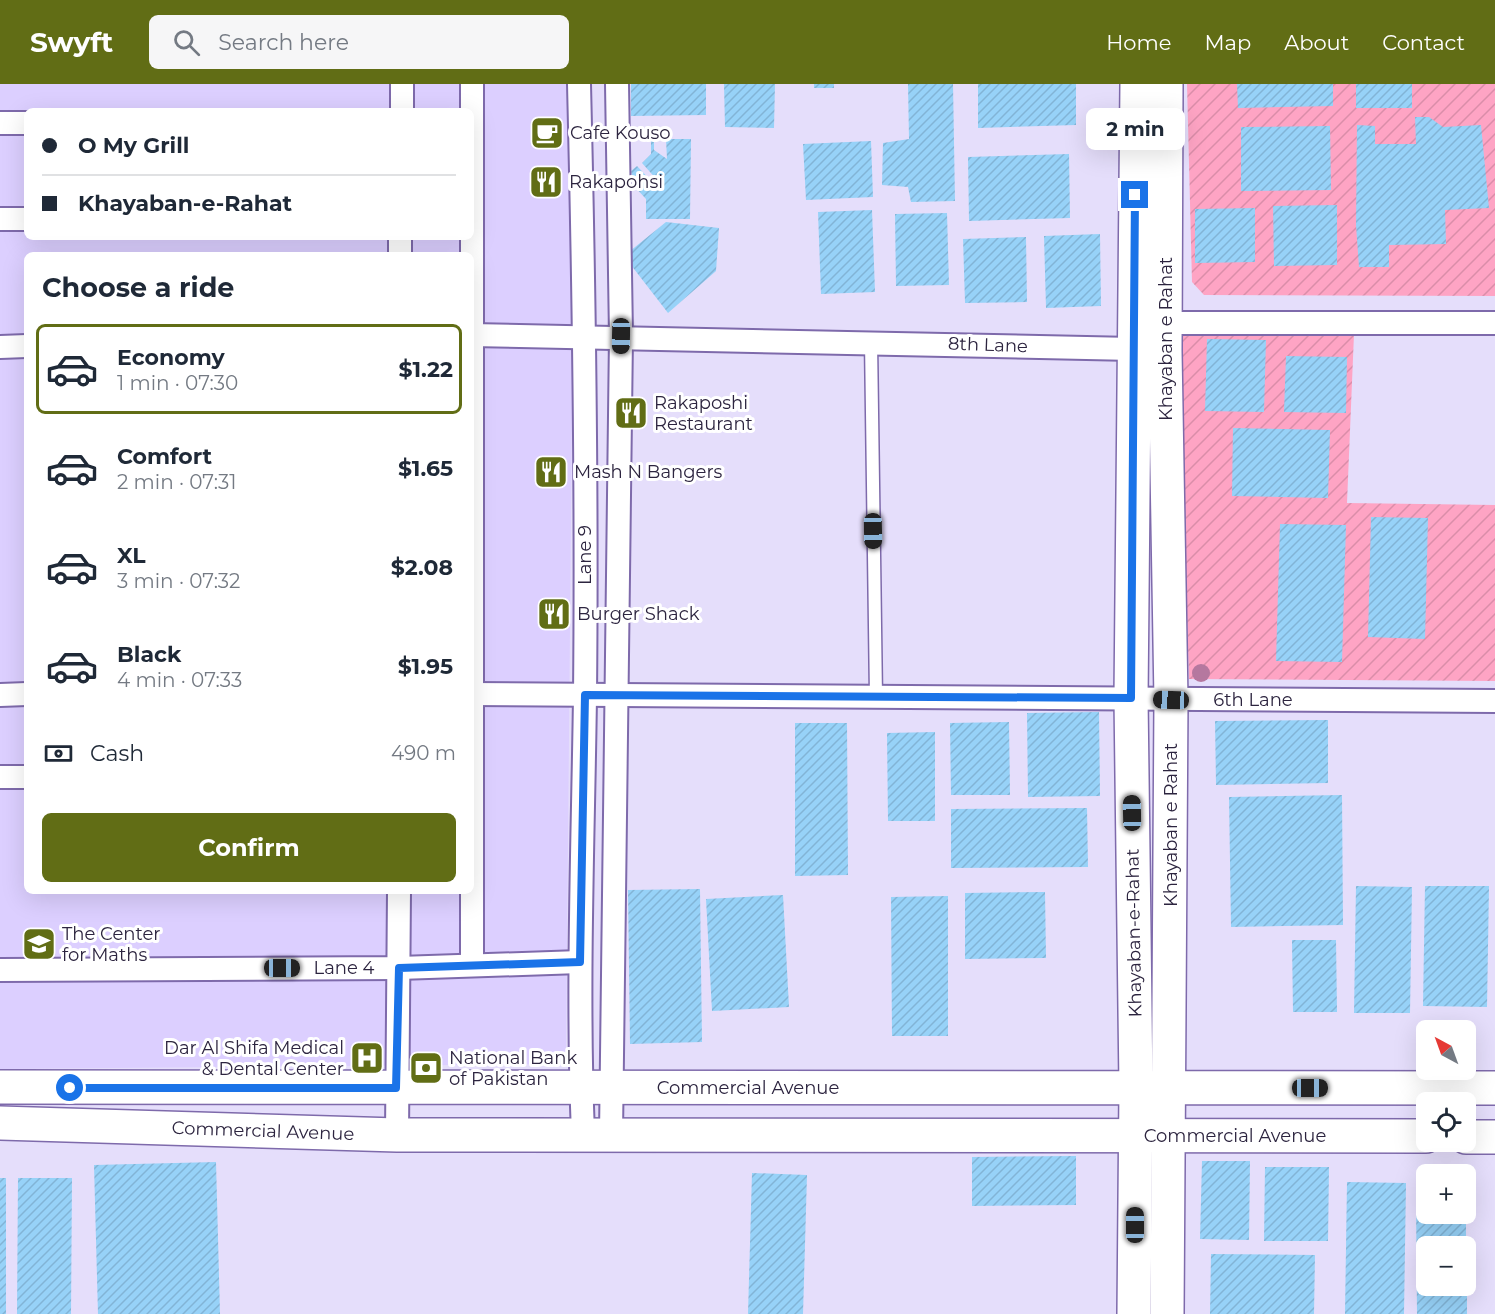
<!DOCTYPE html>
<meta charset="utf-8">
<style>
:root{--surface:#fff;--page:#f6f6f7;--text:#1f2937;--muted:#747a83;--line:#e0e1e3;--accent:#616d15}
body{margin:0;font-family:Montserrat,sans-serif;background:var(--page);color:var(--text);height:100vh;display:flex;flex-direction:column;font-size:22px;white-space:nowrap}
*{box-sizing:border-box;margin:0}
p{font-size:20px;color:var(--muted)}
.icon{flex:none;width:33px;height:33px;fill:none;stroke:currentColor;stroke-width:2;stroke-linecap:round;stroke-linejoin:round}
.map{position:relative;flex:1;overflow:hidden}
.panel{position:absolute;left:24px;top:168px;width:450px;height:642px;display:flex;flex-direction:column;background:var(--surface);border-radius:9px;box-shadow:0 6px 24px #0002}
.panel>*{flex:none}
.hud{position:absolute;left:24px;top:24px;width:450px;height:132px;border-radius:9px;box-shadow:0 6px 24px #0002;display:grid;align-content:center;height:132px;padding:0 18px;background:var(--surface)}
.needle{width:39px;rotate:319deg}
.controls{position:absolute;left:1416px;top:936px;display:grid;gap:12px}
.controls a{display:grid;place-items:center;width:60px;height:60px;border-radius:9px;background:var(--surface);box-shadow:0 6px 24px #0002;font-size:30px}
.end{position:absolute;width:27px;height:27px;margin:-14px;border:8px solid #1a73e8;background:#fff;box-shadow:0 0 0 3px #fff}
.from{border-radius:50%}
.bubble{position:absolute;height:42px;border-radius:9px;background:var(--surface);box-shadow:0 6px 24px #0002;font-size:20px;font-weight:700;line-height:42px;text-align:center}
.car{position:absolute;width:18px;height:36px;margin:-18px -9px;border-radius:8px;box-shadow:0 0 4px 2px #0007;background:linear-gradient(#222 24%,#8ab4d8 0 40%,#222 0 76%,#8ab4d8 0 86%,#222 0)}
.hud b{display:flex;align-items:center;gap:21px;height:57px;font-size:22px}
.hud b+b{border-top:2px solid var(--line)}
.hud i{width:15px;height:15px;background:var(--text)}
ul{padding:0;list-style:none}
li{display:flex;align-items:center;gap:18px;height:90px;margin:0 12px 9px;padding:0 6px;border:3px solid transparent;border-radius:9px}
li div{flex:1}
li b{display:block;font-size:22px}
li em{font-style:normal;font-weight:700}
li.current{border-color:var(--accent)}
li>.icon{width:54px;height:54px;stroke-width:1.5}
h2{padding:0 18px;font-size:27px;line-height:72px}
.pay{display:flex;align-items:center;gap:15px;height:66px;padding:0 18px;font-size:22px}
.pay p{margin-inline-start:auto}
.primary-button{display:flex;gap:12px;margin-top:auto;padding:12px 18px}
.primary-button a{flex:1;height:69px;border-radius:9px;background:var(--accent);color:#fff;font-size:24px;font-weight:700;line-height:69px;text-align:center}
header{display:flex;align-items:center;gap:36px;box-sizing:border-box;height:84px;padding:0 30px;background:var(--accent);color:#fff}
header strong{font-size:28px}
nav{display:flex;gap:33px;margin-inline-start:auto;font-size:21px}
.search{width:420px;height:54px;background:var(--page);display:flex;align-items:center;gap:15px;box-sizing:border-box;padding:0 21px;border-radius:9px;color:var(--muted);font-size:22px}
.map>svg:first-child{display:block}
.built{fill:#dccfff;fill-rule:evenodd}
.garden{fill:url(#garden-furrows)}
.building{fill:url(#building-hatch)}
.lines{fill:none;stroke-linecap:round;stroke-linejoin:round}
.lane-casing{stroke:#7e6aab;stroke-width:15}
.street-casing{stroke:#7e6aab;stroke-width:26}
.secondary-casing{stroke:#7e6aab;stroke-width:36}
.lane{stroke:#fff;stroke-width:12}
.street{stroke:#fff;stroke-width:22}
.secondary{stroke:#fff;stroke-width:33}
.tree{fill:#b5789f}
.route{stroke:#1a73e8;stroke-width:8}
.labels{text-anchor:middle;stroke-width:6;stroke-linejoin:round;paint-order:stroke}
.poi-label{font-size:18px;fill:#2c243f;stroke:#fff;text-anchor:start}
.street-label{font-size:18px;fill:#2c243f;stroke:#fff}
</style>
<header>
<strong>Swyft</strong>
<div class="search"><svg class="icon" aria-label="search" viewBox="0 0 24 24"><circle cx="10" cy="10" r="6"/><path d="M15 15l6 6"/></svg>Search here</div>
<nav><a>Home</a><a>Map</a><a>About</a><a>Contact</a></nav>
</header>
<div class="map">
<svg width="1495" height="1230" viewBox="0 0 1495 1230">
<defs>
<pattern id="garden-furrows" width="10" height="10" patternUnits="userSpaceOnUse" patternTransform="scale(1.5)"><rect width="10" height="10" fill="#fea4c4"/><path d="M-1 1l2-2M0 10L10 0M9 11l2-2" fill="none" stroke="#da8da9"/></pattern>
<pattern id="building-hatch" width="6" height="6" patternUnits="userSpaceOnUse" patternTransform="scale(1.5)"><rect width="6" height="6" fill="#97d2f8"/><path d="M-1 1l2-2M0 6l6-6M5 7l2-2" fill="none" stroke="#82b4d6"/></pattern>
</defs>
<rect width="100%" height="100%" fill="#e5defb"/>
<path class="built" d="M0,0h575l-9,980 -566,5zM27,27h444v126h-444zM27,171h444v636h-444z"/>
<g class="garden">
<polygon points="1187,0 1495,0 1495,212 1204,211 1192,198"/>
<polygon points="1178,248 1354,250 1347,419 1495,421 1495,597 1189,595"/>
</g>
<g class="building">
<polygon points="631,0 706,0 706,31 631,32"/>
<polygon points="724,0 775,0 774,44 725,43"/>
<rect x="814" y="0" width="20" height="4"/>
<polygon points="908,0 953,0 955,117 911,118 908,103 882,101 883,59 909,55"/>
<polygon points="978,0 1076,0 1076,41 978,44"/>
<polygon points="1237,0 1333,0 1333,22 1238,24"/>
<rect x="1356" y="0" width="56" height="24"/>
<polygon points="1415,33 1429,33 1443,43 1481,41 1489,124 1445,126 1446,160 1389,161 1389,183 1359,183 1356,141 1357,41 1375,42 1375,60 1416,60"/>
<polygon points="1330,42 1331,106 1241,107 1241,43"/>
<polygon points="651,55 654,55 654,66 667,75 666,55 691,55 690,135 646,135 646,115 634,102 631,87 637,82 655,101 658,97 642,79 651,70"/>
<polygon points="871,57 873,113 806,116 803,60"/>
<polygon points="1069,70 1070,134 969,137 968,73"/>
<polygon points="1337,121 1337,181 1274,182 1273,122"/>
<polygon points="1255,124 1255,178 1195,179 1195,125"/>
<polygon points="872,126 875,208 821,210 818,128"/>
<polygon points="947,129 949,201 896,202 895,130"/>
<polygon points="666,138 719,144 716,187 668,229 624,172"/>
<polygon points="1100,150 1101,222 1046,224 1044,152"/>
<polygon points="1026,153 1027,218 965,219 963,155"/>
<polygon points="1207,255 1266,256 1264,328 1205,327"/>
<polygon points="1286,272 1347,273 1346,329 1284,328"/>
<polygon points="1233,344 1330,346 1328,414 1232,412"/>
<polygon points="1371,433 1428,434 1425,555 1368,553"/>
<polygon points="1280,440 1346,441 1342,578 1276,577"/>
<polygon points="1099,628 1100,712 1028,713 1027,629"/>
<polygon points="1328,636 1328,699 1216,701 1215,637"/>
<polygon points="1009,638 1010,711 951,711 950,639"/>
<polygon points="795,639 847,639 848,791 795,792"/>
<polygon points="935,648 935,737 888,737 887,649"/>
<polygon points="1342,711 1343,841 1231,843 1229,713"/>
<polygon points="1087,724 1088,783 951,784 951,725"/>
<polygon points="1356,802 1412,803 1410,929 1354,929"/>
<polygon points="1425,802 1489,802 1487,923 1423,922"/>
<polygon points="700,805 702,958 630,960 628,806"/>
<polygon points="1045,808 1046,874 965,875 965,809"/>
<polygon points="783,811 789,923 712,927 706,815"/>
<polygon points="948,812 948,952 892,952 891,813"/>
<polygon points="1292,856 1336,856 1337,928 1293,928"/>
<polygon points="1076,1072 1076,1121 972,1122 972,1073"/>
<polygon points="1202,1077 1250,1077 1249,1156 1200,1155"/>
<polygon points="216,1078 220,1230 98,1230 94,1081"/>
<polygon points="1265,1083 1329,1083 1328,1157 1264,1157"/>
<polygon points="752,1089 807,1091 803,1230 748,1230"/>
<rect x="0" y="1094" width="6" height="136"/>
<polygon points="18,1094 72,1094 71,1230 17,1230"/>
<polygon points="1347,1098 1406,1099 1404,1230 1345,1230"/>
<polygon points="1416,1117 1426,1117 1426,1130 1466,1130 1466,1162 1426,1162 1426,1202 1467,1202 1467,1230 1417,1230"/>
<polygon points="1211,1170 1315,1171 1314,1230 1210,1230"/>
</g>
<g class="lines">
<defs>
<polyline id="lane" points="871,257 876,613"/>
<g id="street">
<polyline points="472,0 472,880"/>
<path d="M579,0c5,204 8,408 6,612 -2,146 -8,292 -2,438"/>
<polyline points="402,27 402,0"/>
<polyline points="0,39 27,39"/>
<polyline points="0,135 27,135"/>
<polyline points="400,171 400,153"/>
<polyline points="471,251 1133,265 1166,239 1495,239"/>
<polyline points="0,263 27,262"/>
<polyline points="471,610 1495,617"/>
<polyline points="0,611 27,610"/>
<polyline points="0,693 27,693"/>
<polyline points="0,886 399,884 580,878"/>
<polyline points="397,1051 399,807"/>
<polyline points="611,1051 621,252 617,0"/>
</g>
<g id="secondary">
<polyline points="1166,0 1165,267 1171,616 1167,1230"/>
<polyline points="0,1003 1495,1004"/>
<polyline points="0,1039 397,1051 1426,1052"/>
<polyline points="1466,1053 1495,1053"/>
<polyline points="1134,1230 1136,1004 1131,614 1137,0"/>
</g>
</defs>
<use href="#lane" class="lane-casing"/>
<use href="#street" class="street-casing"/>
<use href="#secondary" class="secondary-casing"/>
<use href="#lane" class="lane"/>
<use href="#street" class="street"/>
<use href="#secondary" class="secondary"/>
</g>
<circle class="tree" cx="1201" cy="589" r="9"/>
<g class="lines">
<polyline class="route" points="70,1004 396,1004 399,884 580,878 585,611 1131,614 1135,111"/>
</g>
<defs>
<symbol id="cafe-square" viewBox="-11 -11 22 22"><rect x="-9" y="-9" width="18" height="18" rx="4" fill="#616d15" stroke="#fff"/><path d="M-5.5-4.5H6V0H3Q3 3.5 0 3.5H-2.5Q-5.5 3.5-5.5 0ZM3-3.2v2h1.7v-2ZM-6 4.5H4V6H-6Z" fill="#fff"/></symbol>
<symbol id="restaurant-square" viewBox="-11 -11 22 22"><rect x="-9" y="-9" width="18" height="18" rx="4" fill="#616d15" stroke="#fff"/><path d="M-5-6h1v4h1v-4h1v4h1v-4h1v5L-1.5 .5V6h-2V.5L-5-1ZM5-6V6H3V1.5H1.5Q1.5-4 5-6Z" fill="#fff"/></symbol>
<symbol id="university-square" viewBox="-11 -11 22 22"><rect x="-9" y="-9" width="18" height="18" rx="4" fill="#616d15" stroke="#fff"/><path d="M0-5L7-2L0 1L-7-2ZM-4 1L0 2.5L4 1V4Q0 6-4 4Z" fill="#fff"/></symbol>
<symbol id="hospital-square" viewBox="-11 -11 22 22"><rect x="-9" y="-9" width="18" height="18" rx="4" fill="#616d15" stroke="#fff"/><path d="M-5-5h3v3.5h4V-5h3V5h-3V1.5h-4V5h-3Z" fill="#fff"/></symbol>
<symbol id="bank-square" viewBox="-11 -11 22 22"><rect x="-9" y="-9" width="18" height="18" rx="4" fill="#616d15" stroke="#fff"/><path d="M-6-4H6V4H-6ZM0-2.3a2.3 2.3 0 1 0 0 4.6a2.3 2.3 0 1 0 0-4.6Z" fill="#fff"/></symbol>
</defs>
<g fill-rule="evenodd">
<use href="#cafe-square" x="528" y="30" width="38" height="38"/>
<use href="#restaurant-square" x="527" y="79" width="38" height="38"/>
<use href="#restaurant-square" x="612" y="310" width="38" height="38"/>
<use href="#restaurant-square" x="532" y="369" width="38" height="38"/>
<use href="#restaurant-square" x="535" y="511" width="38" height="38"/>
<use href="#university-square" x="20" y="841" width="38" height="38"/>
<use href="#hospital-square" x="348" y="955" width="38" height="38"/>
<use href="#bank-square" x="407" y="965" width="38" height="38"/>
</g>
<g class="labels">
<g class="poi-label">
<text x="570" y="55">Cafe Kouso</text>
<text x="569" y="104">Rakapohsi</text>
<text x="654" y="325">Rakaposhi<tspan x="654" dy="21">Restaurant</tspan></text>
<text x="574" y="394">Mash N Bangers</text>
<text x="577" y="536">Burger Shack</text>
<text x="62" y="856">The Center<tspan x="62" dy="21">for Maths</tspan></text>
<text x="344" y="970" text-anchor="end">Dar Al Shifa Medical<tspan x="344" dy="21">&amp; Dental Center</tspan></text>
<text x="449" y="980">National Bank<tspan x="449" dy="21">of Pakistan</tspan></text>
</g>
<g class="street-label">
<text transform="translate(1166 255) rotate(-90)" y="6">Khayaban e Rahat</text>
<text transform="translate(988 261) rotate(2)" y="6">8th Lane</text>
<text transform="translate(585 471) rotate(-90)" y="6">Lane 9</text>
<text x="1253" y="622">6th Lane</text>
<text transform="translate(1171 741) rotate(-90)" y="6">Khayaban e Rahat</text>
<text transform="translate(1134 849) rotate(-91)" y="6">Khayaban-e-Rahat</text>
<text x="344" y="890">Lane 4</text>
<text x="748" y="1010">Commercial Avenue</text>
<text transform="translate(263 1047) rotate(2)" y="6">Commercial Avenue</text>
<text x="1235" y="1058">Commercial Avenue</text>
</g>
</g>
</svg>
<div class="controls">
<a><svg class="needle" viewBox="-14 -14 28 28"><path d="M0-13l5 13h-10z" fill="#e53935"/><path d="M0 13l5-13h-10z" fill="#747a83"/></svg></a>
<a><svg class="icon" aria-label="locate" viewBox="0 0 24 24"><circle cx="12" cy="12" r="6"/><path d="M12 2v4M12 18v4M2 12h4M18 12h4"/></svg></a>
<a>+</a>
<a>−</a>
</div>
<i class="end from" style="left:70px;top:1004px"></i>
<i class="end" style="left:1135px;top:111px"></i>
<div class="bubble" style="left:1086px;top:24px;width:99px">2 min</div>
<i class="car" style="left:621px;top:252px;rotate:181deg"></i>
<i class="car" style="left:873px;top:447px;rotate:179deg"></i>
<i class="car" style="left:1171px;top:616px;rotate:272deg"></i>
<i class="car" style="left:1132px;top:729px;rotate:359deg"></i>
<i class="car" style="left:282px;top:884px;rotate:90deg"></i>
<i class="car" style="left:1310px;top:1004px;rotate:90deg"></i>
<i class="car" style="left:1135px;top:1141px;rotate:0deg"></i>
<div class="hud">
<b><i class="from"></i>O My Grill</b>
<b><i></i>Khayaban-e-Rahat</b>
</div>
<section class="panel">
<h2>Choose a ride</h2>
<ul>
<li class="current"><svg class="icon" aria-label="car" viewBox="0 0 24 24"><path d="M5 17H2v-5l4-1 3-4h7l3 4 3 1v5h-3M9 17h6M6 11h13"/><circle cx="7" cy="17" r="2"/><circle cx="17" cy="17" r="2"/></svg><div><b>Economy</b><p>1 min · 07:30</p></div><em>$1.22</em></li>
<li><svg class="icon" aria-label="car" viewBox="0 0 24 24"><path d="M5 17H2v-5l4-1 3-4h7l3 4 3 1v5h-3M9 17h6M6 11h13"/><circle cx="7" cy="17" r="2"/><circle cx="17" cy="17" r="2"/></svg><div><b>Comfort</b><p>2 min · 07:31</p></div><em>$1.65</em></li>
<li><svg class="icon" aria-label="car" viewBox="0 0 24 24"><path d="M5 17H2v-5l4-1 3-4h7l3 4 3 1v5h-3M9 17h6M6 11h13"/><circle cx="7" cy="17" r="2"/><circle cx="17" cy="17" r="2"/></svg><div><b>XL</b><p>3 min · 07:32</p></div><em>$2.08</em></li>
<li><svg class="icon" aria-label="car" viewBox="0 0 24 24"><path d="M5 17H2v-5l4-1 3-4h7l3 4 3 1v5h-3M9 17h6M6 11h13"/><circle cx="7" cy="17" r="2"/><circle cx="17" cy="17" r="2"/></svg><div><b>Black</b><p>4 min · 07:33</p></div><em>$1.95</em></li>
</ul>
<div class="pay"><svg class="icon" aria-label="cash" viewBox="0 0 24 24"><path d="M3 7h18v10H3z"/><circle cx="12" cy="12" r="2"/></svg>Cash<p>490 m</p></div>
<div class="primary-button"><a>Confirm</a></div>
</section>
</div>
